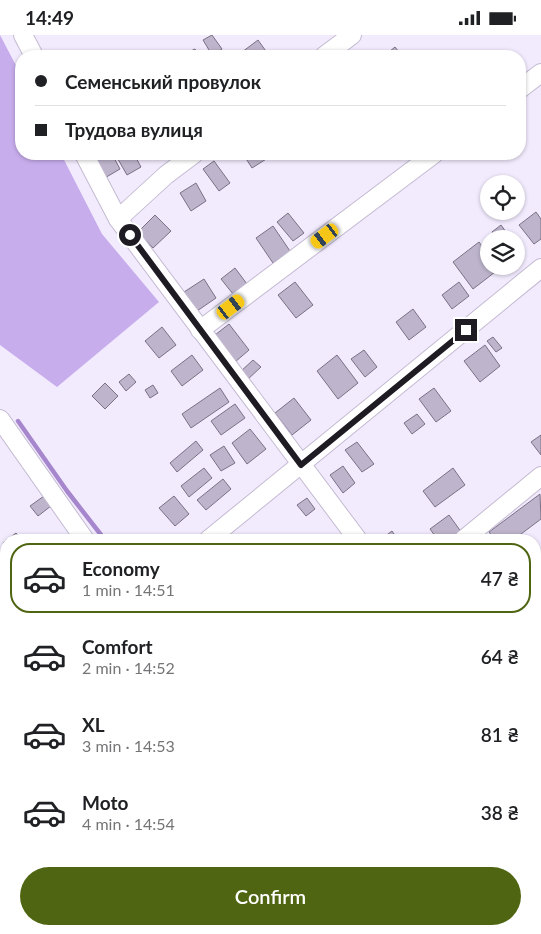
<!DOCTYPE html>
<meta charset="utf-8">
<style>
:root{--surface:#fff;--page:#f2f2f2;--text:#202124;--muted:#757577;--line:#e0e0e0;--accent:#4f6512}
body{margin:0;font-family:Lato,sans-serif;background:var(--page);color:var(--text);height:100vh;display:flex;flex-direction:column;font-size:19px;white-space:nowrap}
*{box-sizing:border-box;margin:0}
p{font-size:16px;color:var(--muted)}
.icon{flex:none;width:28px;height:28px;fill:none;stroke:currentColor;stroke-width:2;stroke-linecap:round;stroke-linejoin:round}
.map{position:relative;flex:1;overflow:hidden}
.sheet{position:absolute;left:0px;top:499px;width:541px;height:401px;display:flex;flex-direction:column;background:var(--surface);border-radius:20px 20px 0 0;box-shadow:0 1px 4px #0004}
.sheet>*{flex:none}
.guide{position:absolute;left:15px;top:15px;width:511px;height:110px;border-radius:20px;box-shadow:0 1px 4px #0004;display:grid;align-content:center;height:110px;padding:0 20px;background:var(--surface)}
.controls{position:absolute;left:480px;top:140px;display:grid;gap:10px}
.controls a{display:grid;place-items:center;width:45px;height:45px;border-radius:50%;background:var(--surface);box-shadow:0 1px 4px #0004;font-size:25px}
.end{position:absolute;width:22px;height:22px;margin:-11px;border:6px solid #1e1b23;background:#fff;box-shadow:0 0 0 2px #fff}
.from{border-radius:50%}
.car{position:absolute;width:15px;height:30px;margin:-15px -8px;border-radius:6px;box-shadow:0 0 4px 1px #0007;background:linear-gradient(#f5c518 24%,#345 0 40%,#f5c518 0 76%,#345 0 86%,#f5c518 0)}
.guide b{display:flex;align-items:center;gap:18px;height:48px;font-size:19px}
.guide b+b{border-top:1px solid var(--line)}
.guide i{width:12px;height:12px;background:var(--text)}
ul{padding:9px 0 0;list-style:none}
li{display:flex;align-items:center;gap:15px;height:70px;margin:0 10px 8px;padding:0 10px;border:2px solid transparent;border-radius:20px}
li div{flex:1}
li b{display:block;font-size:19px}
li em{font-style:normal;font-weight:600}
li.selected{border-color:var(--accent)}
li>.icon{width:45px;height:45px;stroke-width:1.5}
.action{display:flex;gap:10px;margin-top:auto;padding:10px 20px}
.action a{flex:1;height:58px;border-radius:30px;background:var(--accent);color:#fff;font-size:20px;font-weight:600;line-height:58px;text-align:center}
.status{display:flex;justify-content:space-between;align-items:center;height:35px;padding:0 25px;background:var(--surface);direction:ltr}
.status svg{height:14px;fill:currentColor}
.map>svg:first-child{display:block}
.green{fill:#c8aded}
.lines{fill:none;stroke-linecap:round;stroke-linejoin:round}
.stream{stroke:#a687cd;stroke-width:4.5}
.building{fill:#beb5cc;stroke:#7a7186}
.minor-casing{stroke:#c4bad1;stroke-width:20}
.minor{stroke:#fff;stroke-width:18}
.route{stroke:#1e1b23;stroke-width:6}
</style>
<div class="status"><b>14:49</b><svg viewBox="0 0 49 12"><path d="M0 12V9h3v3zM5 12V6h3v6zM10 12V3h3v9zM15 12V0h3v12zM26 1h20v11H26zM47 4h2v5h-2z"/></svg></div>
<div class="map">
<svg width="541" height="899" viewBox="0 0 541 899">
<rect width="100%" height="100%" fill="#f2ebfe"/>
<polygon class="green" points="0,0 21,40 21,119 61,119 102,199 159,267 57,352 0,310"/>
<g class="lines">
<g class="stream">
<polyline points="18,386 67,456 105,505"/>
<polyline points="350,894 355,899"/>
</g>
</g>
<g class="building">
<polygon points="212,0 222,14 212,20 203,5"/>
<polygon points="258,5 268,19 239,21 238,20"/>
<polygon points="395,12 402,21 384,21"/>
<polygon points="195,14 199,21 185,21 184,19"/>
<polygon points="109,119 112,119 120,134 103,144 93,128"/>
<polygon points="115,119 134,119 141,132 127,140"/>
<polygon points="243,119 270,119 271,121 252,133"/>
<polygon points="214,126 230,148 219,156 203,134"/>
<polygon points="196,148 206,166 191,176 180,158"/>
<polygon points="536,177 541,184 541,204 534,209 519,190"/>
<polygon points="288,178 304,198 293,206 277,187"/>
<polygon points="155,180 171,196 153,213 138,197"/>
<polygon points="501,190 511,204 497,204 492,197"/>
<polygon points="273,191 290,216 273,228 256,203"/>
<polygon points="479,207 489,221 489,231 497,231 499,234 473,254 453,227"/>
<polygon points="235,233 247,249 233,259 221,244"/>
<polygon points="204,244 216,263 197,276 184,257"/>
<polygon points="295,247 313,270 296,283 278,260"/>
<polygon points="459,247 469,261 452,274 442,260"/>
<polygon points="413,274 426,292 409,305 396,287"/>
<polygon points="229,289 249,315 235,327 215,300"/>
<polygon points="162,292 176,310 159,323 145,306"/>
<polygon points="493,302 502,313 496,317 487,306"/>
<polygon points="485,310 500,331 480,347 464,326"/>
<polygon points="364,315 377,332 365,342 351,324"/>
<polygon points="192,320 203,335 182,351 171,336"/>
<polygon points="337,320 358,348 338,364 317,336"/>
<polygon points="253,325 261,332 247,345 240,337"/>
<polygon points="129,339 136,347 126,356 119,347"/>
<polygon points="105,348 118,361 105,374 92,361"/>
<polygon points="153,350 158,358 150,363 145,355"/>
<polygon points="220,353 229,367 191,393 182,379"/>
<polygon points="434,353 451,376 436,387 419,364"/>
<polygon points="294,363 311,385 292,400 275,378"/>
<polygon points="235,369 245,383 221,400 211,386"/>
<polygon points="417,379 425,389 412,399 404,388"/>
<polygon points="250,394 266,414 247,429 232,408"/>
<polygon points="541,400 541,420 531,407"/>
<polygon points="196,406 203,415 177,437 170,428"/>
<polygon points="357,407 374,429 362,437 345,415"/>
<polygon points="224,411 235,428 221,436 210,420"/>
<polygon points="343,431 355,448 343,458 330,440"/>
<polygon points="204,433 212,443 189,462 181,451"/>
<polygon points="453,433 465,450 435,472 423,456"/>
<polygon points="223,444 231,454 206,475 197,465"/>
<polygon points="540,459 541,484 513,505 495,505 489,497"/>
<polygon points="44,461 51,471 38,481 30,471"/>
<polygon points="174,461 189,479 175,491 159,473"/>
<polygon points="307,463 315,474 306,481 297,470"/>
<polygon points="449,480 462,498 452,505 438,505 430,494"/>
<polygon points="392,496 398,505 380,505"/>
<polygon points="16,498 22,505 6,505 6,512 3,508"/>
<polygon points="541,686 541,714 535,706 535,690"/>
<polygon points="4,715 6,718 6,736 0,741 0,718"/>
<polygon points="535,780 541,788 541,802 535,806"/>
<polygon points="6,825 6,842 0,834 0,830"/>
<polygon points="171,894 198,894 192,899 175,899"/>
<polygon points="290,894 296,894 300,899 284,899"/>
</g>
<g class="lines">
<defs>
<g id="minor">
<polyline points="23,0 34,21"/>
<polyline points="324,21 352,0"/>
<polyline points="520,54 541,38"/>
<polyline points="84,119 118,184 358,505"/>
<polyline points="118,184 166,140 194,119"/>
<polyline points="200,295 434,119"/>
<polyline points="0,384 85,505"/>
<polyline points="208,505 541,233"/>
<polyline points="463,505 541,441"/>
<polyline points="535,657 541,653"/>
<polyline points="0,674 6,669"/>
<polyline points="535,738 541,746"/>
<polyline points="0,872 6,867"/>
<polyline points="236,899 243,894"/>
</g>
</defs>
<use href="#minor" class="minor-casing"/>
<use href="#minor" class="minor"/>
</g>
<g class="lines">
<polyline class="route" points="130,200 301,430 466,295"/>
</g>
</svg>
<div class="controls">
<a><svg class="icon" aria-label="locate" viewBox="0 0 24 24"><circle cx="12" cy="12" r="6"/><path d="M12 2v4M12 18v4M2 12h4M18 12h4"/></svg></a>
<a><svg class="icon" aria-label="layers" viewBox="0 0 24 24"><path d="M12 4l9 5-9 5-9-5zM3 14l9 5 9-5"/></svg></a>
</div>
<i class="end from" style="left:130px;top:200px"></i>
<i class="end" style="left:466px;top:295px"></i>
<i class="car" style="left:325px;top:201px;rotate:233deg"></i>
<i class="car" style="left:231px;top:272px;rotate:53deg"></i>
<div class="guide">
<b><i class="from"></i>Семенський провулок</b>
<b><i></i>Трудова вулиця</b>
</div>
<section class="sheet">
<ul>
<li class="selected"><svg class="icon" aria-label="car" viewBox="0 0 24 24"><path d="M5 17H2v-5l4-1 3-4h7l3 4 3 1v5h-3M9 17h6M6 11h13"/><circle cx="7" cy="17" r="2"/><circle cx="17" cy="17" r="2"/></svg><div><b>Economy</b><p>1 min · 14:51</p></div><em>47 ₴</em></li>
<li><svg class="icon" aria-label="car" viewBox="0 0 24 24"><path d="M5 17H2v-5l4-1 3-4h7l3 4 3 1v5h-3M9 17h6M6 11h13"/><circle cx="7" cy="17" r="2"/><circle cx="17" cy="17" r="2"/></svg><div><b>Comfort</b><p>2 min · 14:52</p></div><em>64 ₴</em></li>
<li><svg class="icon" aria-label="car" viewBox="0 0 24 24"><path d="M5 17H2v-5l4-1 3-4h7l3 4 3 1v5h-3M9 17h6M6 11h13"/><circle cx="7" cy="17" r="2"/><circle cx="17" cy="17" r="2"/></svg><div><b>XL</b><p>3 min · 14:53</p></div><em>81 ₴</em></li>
<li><svg class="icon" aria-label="car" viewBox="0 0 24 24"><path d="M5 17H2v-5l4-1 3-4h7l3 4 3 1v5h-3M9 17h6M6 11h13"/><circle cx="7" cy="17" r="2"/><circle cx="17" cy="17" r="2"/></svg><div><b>Moto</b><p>4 min · 14:54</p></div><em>38 ₴</em></li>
</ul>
<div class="action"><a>Confirm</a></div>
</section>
</div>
